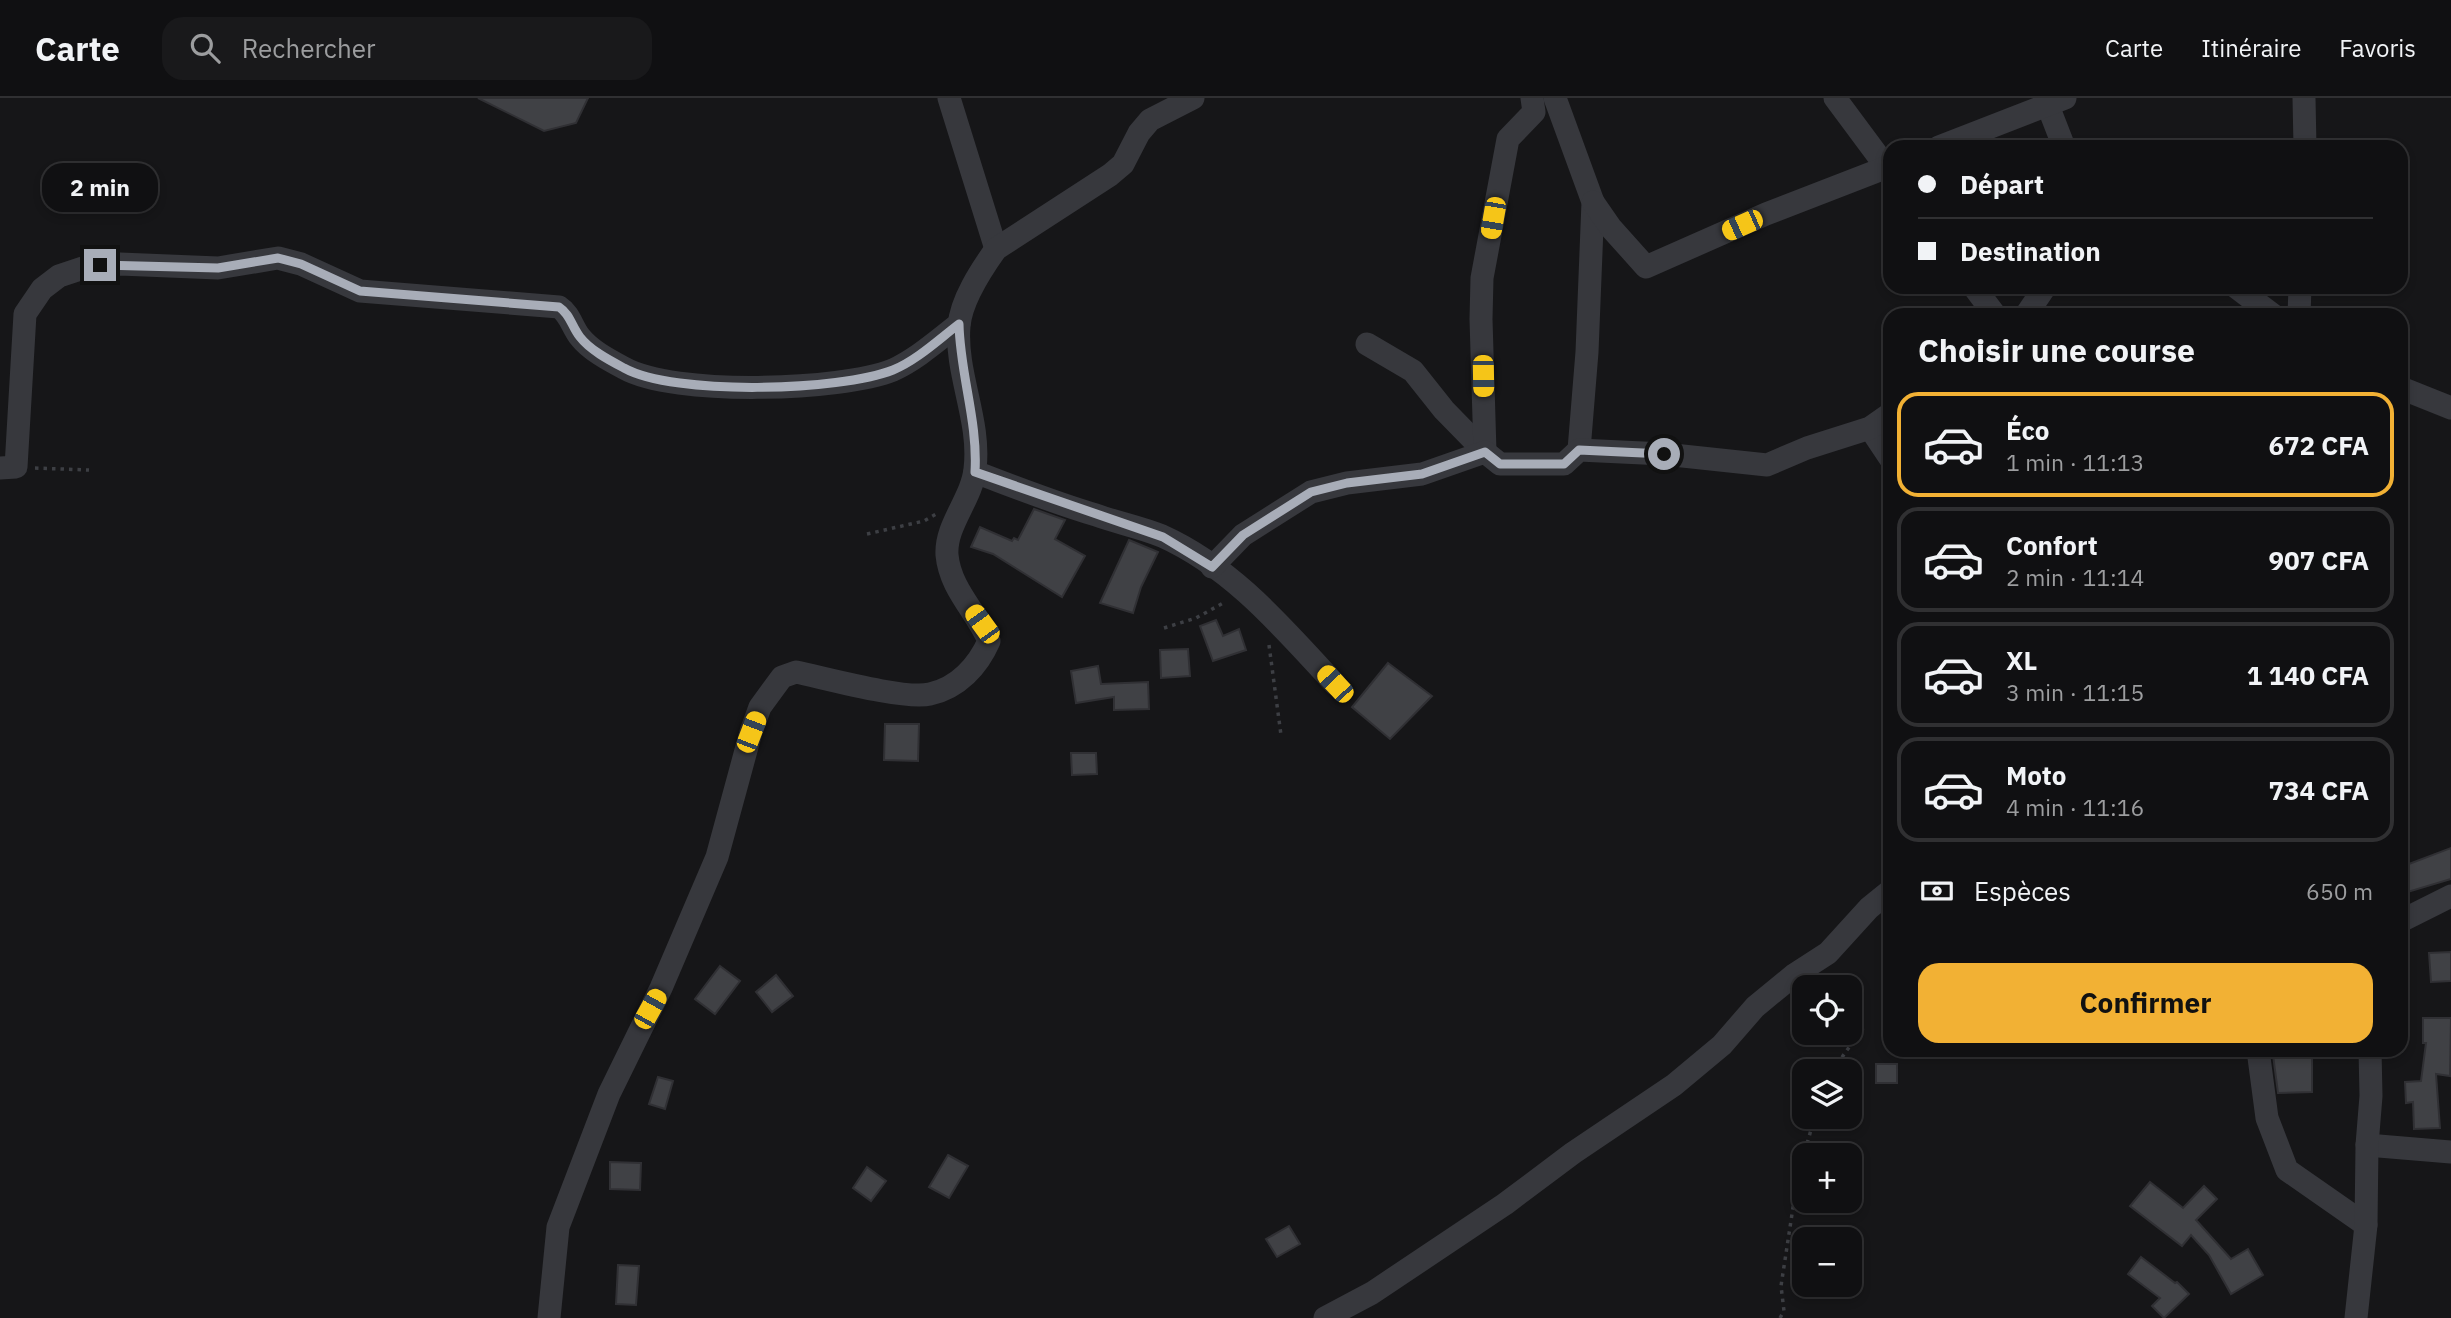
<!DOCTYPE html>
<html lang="fr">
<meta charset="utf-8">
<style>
:root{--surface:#101012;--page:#19191b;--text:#f1f3f6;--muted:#9c9d9f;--line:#303032;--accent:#f2b134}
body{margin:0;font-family:"IBM Plex Sans",sans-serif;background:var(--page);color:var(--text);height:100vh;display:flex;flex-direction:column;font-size:26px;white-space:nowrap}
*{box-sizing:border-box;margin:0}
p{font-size:23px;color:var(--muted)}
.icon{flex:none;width:38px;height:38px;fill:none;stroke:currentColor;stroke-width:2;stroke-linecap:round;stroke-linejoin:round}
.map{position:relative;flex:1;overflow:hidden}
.panel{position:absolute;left:1883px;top:210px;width:525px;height:749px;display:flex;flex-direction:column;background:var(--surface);border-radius:21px;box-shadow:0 4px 10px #0003,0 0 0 2px var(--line)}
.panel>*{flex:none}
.top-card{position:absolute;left:1883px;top:42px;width:525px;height:154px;border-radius:21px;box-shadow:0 4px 10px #0003,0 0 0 2px var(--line);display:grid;align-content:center;height:154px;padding:0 35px;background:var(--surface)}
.fabs{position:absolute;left:1792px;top:877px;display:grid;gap:14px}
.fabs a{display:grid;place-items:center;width:70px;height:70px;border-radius:14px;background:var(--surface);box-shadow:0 4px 10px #0003,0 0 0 2px var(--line);font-size:35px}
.end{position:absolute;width:32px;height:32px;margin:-16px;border:9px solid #a8adb8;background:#111;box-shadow:0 0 0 4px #111}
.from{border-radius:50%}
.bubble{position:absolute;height:49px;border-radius:21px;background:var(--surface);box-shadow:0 4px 10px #0003,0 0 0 2px var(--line);font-size:23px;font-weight:800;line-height:49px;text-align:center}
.car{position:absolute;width:21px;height:42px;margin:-21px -10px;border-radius:9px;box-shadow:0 0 5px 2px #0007;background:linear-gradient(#f5c518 24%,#345 0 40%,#f5c518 0 76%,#345 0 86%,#f5c518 0)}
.top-card b{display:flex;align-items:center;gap:24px;height:66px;font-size:26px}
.top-card b+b{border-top:2px solid var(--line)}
.top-card i{width:18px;height:18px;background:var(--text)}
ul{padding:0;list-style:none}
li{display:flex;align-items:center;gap:21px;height:105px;margin:0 14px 10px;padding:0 21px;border:4px solid var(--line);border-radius:21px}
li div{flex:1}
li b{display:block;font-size:26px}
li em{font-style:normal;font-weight:800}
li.selected{border-color:var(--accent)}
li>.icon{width:63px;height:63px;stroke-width:1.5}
h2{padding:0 35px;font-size:32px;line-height:84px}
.pay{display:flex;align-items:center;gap:18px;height:77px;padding:0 35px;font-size:26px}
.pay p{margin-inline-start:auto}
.cta{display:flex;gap:14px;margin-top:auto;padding:14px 35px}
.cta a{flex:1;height:80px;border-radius:21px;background:var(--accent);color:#111;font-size:28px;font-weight:800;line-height:80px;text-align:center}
header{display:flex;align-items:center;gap:42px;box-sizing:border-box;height:98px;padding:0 35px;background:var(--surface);border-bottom:2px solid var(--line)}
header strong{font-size:33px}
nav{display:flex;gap:38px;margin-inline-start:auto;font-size:24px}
.search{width:490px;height:63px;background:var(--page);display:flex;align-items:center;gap:18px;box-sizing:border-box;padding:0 24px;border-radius:21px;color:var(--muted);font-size:26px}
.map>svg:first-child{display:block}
.building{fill:#404145;stroke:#303034;stroke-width:2}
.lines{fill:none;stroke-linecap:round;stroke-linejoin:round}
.path{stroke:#3d3f44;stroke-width:3.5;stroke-dasharray:3.5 5;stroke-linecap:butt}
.minor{stroke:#37383d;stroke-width:23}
.route{stroke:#a8adb8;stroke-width:9}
</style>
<header>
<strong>Carte</strong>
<div class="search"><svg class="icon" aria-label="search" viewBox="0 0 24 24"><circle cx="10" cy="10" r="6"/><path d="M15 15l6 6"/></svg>Rechercher</div>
<nav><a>Carte</a><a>Itinéraire</a><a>Favoris</a></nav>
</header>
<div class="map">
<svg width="2451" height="1220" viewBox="0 0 2451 1220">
<rect width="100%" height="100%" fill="#161618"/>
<g class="building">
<polygon points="478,0 588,0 576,25 544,33"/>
<polygon points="1034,411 1065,422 1055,441 1085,458 1062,499 993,456 971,449 980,429 1012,443 1014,440 1018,442"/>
<polygon points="1129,442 1158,454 1141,489 1133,515 1100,505"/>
<polygon points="1216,522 1223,538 1239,531 1246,552 1213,563 1200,528"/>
<polygon points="1188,551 1190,578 1161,580 1160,552"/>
<polygon points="1388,565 1432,598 1390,641 1352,609"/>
<polygon points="1098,568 1101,586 1148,584 1149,611 1114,612 1114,599 1076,605 1071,573"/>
<polygon points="885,626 919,626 918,663 884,662"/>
<polygon points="1071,655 1096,655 1097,676 1072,677"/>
<polygon points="2451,750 2451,781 2401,796 2401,769"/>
<polygon points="2451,854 2451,883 2431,884 2429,855"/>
<polygon points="720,868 740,883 715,916 695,901"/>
<polygon points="776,877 793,898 772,914 756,894"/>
<polygon points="2423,920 2451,920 2450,978 2436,976 2440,1030 2414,1031 2413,1004 2406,1005 2405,984 2421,983 2426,945 2423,945"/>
<polygon points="2273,957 2312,957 2312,994 2278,995"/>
<rect x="1876" y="966" width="21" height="19"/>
<polygon points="658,979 673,983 665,1011 649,1006"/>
<polygon points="948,1057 968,1068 949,1100 929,1089"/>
<polygon points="610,1064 641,1065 640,1092 610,1091"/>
<polygon points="867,1069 886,1083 871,1103 853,1090"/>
<polygon points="2150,1084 2183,1110 2204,1088 2217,1101 2196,1122 2231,1161 2248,1151 2263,1177 2231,1196 2209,1157 2191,1137 2182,1148 2130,1108"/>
<polygon points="1289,1128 1300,1146 1277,1159 1266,1141"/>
<polygon points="2141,1159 2175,1185 2177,1184 2189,1196 2164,1220 2152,1208 2160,1200 2128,1176"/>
<polygon points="618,1167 639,1168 636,1207 616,1206"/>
</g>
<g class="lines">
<g class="path">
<polyline points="35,370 89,372"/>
<polyline points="867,436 924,423 936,416"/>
<polyline points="1164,530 1196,520 1225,504"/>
<polyline points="1269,547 1281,637"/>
<polyline points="1832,973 1863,930"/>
<polyline points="1780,1220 1784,1213 1781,1188 1798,1077 1815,1018"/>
</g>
<g class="minor">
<polyline points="949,0 996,151"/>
<polyline points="1555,0 1593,104 1587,254 1579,352"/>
<polyline points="1835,0 1890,74"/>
<polyline points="2045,0 2064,49"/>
<polyline points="2304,0 2305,49"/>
<polyline points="1939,49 2065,0"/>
<polyline points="1593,104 1611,130 1646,169 1766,116 1890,68"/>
<polyline points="1974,189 1995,217"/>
<polyline points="2236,189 2273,217"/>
<polyline points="2026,217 2045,189"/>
<polyline points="2299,217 2300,189"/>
<polyline points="1367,246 1413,273 1444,312 1485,354"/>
<polyline points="2401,290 2451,310"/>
<polyline points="1870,330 1890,360"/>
<polyline points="1485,354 1481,221 1482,180 1508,41 1534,14 1532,0"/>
<path d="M0,370l16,-1 9,-153 17,-25 17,-13 24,-8 37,-4 98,4 60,-10 23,6 59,27 199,16c11,7 13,20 21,30 10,13 29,23 44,31 49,28 217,23 269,2 24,-11 45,-30 66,-46"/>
<path d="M975,374c40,15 80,31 121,43 22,8 44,12 66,21 71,32 121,92 173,148"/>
<polyline points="1212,469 1243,437 1311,394 1347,385 1422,376 1485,354 1500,366 1564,366 1579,352 1664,356 1767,367 1807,350 1870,330 1890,316"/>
<polyline points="2401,823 2451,798"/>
<polyline points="2258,952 2267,1020 2287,1072 2366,1127"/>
<polyline points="2367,1047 2451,1054"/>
<path d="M549,1220l9,-91 51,-133 52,-106 56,-131 34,-125 9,-25 22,-30 14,-5c29,6 109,28 134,22 28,-6 48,-28 59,-53 -12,-29 -39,-52 -42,-86 -2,-30 25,-56 28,-86 6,-49 -20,-95 -16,-143 2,-26 22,-56 37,-77l114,-74 13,-11 16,-31 11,-13 43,-22"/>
<polyline points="1325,1220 1372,1195 1505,1106 1573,1055 1674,987 1722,947 1755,909 1794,877 1828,855 1869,810 1890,793"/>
<polyline points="2356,1220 2366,1127 2367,1047 2371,998 2370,952"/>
</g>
</g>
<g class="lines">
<path class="route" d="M100,167l118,3 60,-10 23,6 59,27 199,16c11,7 13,20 21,30 10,13 29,23 44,31 50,28 216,23 269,2 24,-10 45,-30 66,-46 1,50 19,97 16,148l188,65 49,30 31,-32 68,-43 36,-9 75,-9 63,-22 15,12h64l15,-14 85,4"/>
</g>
</svg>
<div class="fabs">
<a><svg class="icon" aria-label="locate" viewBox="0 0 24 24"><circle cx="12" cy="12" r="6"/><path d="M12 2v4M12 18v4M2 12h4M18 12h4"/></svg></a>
<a><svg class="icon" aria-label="layers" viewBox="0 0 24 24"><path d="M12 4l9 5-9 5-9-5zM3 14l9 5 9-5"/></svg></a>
<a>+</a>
<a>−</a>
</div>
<i class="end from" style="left:1664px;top:356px"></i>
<i class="end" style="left:100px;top:167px"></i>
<div class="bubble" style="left:42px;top:65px;width:116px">2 min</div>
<i class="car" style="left:1493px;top:120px;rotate:190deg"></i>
<i class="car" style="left:1742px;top:127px;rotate:246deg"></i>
<i class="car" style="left:1483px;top:278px;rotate:179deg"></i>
<i class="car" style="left:982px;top:526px;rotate:324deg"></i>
<i class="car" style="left:1335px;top:586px;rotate:317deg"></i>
<i class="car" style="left:751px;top:634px;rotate:21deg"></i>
<i class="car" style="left:650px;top:911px;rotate:29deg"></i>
<div class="top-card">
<b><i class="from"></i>Départ</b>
<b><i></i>Destination</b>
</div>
<section class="panel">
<h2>Choisir une course</h2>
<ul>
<li class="selected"><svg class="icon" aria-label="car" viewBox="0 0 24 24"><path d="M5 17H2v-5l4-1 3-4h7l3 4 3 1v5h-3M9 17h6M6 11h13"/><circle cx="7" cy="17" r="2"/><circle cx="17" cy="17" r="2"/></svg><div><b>Éco</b><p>1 min · 11:13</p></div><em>672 CFA</em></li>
<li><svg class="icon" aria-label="car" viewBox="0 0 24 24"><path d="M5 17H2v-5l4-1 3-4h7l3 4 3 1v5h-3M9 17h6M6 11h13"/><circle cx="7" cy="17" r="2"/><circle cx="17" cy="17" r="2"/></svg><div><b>Confort</b><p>2 min · 11:14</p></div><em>907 CFA</em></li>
<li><svg class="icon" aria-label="car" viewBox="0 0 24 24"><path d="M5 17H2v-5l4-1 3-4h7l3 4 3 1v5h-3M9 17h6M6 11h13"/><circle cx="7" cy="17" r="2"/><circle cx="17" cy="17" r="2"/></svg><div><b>XL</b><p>3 min · 11:15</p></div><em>1 140 CFA</em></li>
<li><svg class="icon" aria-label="car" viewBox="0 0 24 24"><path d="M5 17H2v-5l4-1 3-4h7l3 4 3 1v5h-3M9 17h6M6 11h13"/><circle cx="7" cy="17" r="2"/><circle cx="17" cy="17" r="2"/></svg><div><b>Moto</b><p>4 min · 11:16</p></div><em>734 CFA</em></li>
</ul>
<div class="pay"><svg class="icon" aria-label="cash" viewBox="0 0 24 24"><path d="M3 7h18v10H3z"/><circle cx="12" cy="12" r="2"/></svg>Espèces<p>650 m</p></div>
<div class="cta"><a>Confirmer</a></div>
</section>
</div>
